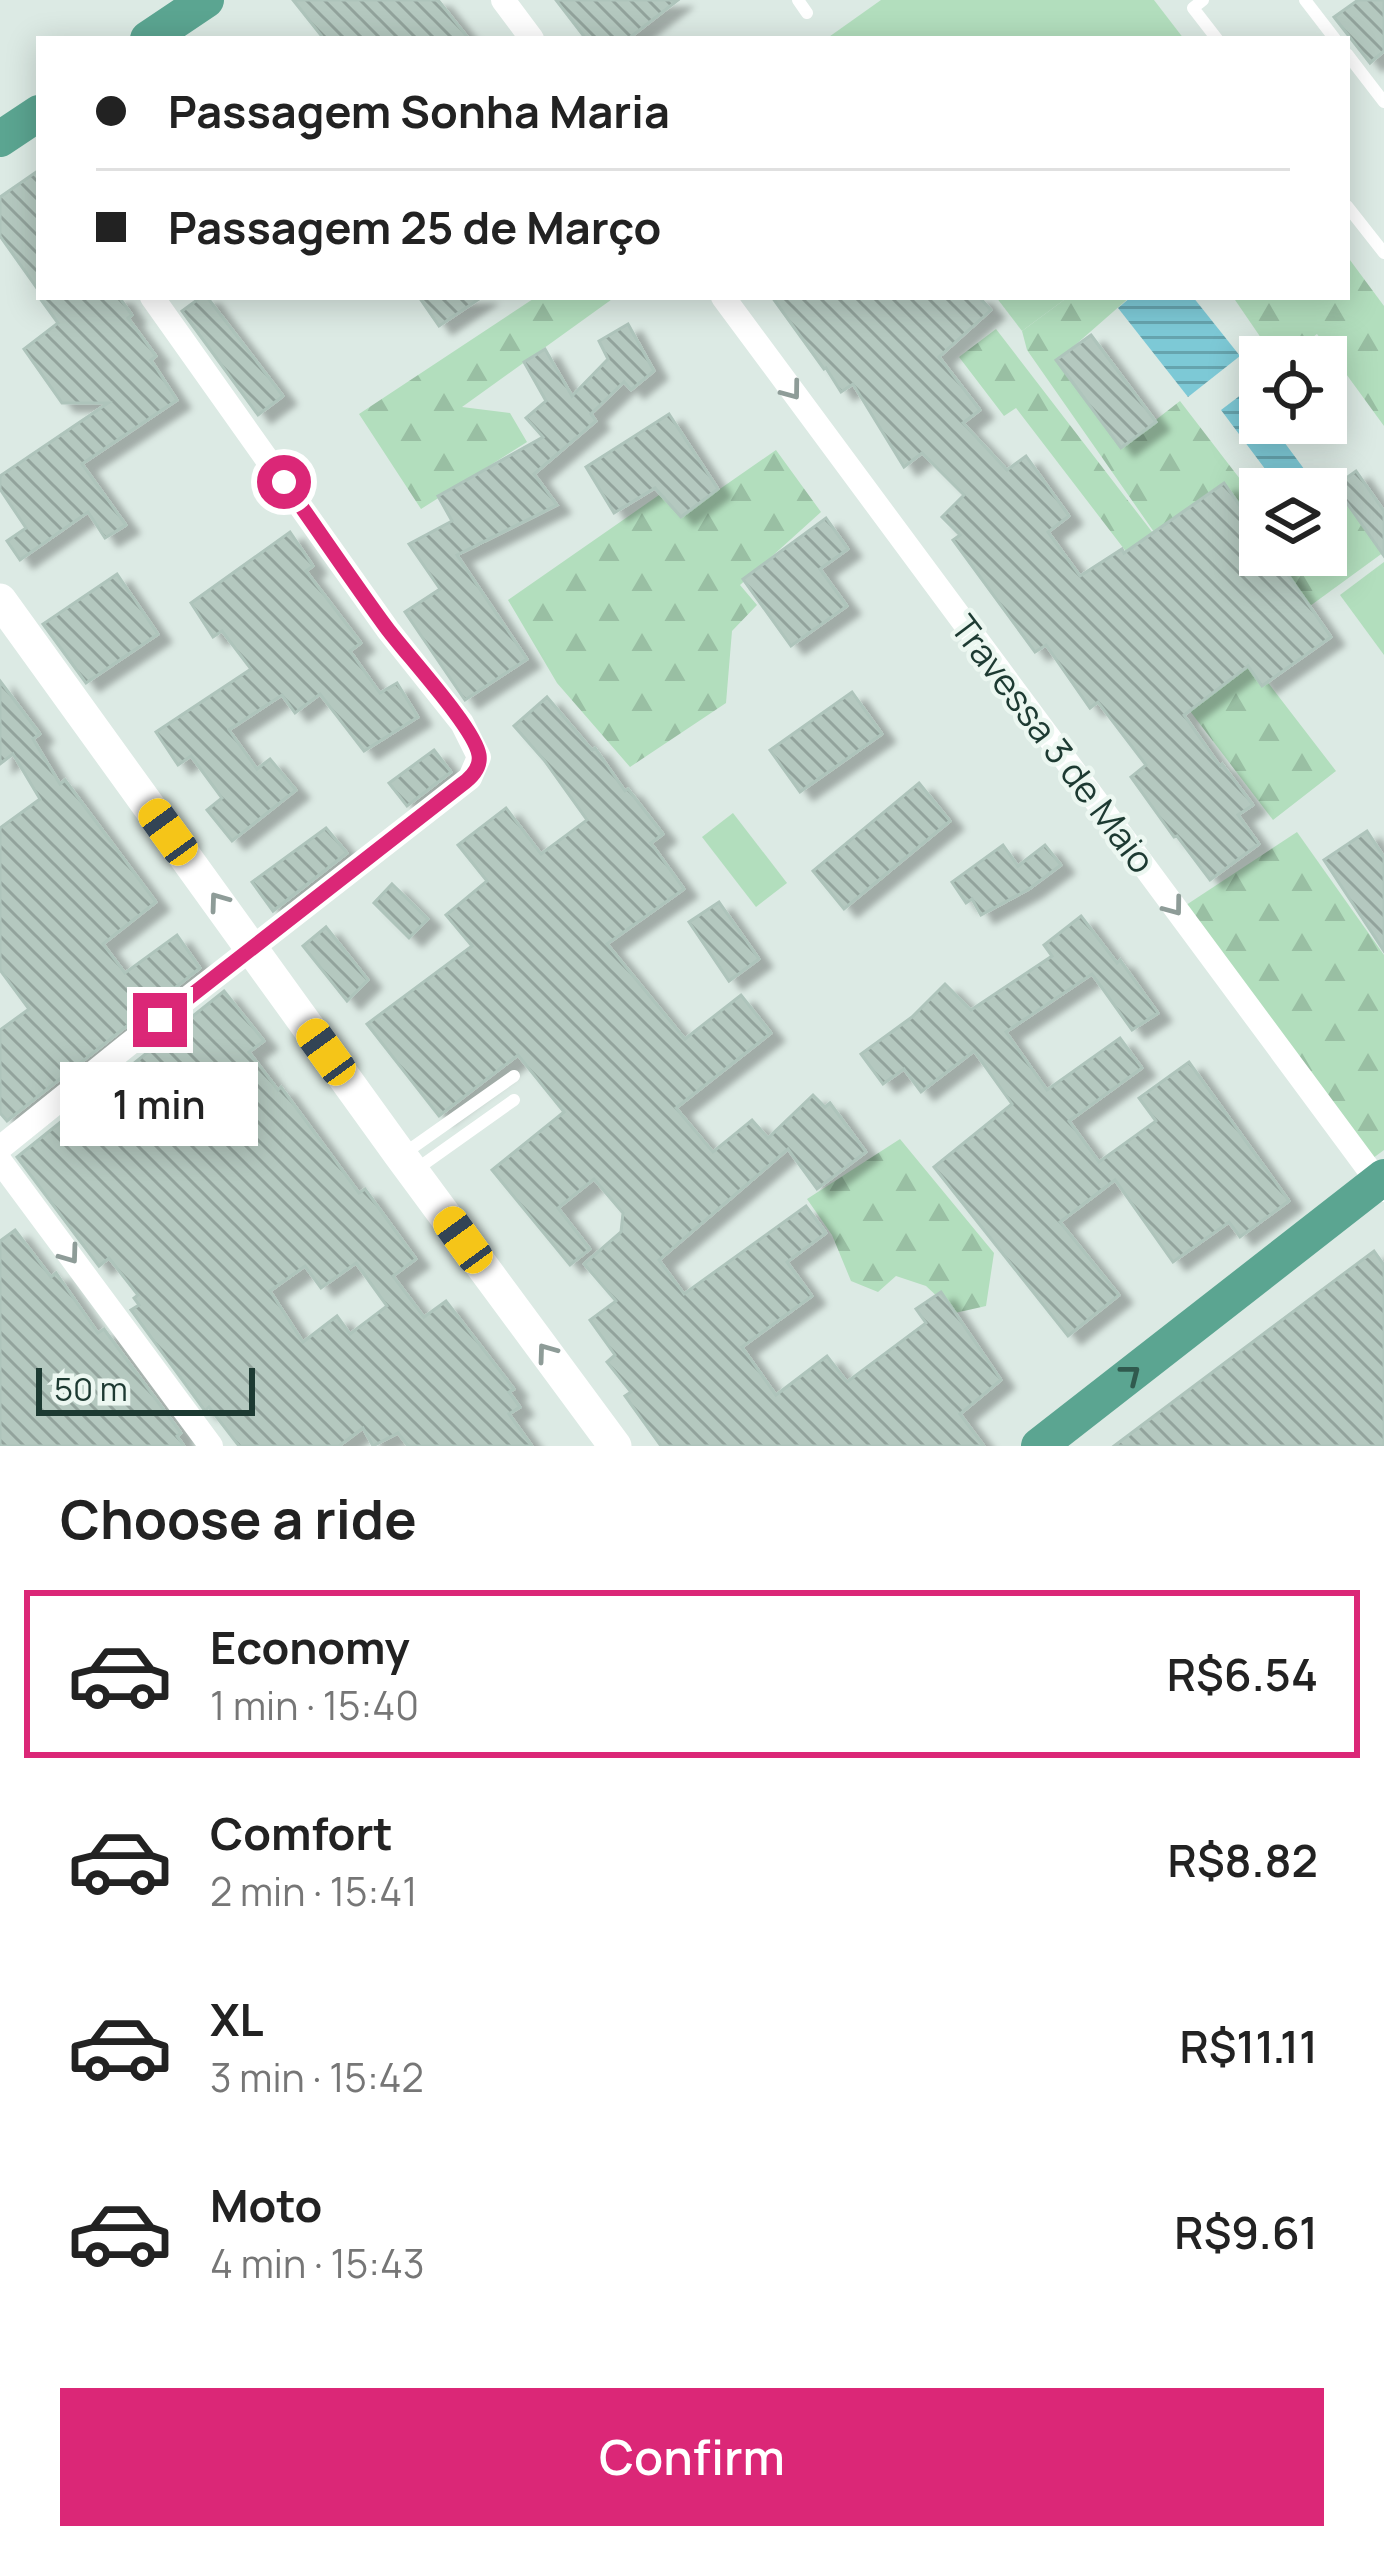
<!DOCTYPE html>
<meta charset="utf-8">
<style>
:root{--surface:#fff;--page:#f2f2f2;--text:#222;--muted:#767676;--line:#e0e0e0;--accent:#db2777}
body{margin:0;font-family:Manrope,sans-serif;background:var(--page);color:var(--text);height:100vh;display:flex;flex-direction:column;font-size:45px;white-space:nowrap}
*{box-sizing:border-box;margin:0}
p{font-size:39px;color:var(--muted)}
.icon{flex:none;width:66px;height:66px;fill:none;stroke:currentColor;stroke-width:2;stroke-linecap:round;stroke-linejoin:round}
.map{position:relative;height:1446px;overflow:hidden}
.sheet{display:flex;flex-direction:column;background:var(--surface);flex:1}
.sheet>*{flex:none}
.top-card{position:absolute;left:36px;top:36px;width:1314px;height:264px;border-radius:0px;box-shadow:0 6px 30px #0003;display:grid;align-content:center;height:264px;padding:0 60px;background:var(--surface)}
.tools{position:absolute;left:1239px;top:336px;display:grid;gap:24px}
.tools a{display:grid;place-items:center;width:108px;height:108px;border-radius:0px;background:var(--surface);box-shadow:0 6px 30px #0003;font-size:60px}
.scale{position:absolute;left:36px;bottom:30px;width:219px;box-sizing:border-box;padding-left:12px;border:6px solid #1d3a32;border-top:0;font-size:33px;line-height:42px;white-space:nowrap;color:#1d3a32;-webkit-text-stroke:9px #ecf7f1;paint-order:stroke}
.end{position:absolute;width:54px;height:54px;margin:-27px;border:15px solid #db2777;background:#fff;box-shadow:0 0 0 6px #fff}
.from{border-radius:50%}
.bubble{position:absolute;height:84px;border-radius:0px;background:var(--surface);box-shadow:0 6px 30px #0003;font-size:39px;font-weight:600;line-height:84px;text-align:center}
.car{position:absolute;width:36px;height:72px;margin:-36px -18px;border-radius:15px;box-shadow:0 0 9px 3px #0007;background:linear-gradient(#f5c518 24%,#345 0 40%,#f5c518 0 76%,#345 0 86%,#f5c518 0)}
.top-card b{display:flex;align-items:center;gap:42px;height:114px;font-size:45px}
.top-card b+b{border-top:3px solid var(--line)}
.top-card i{width:30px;height:30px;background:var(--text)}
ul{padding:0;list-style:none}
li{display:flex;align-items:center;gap:36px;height:168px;margin:0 24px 18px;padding:0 36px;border:6px solid transparent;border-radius:0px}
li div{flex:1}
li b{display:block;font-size:45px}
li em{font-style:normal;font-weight:600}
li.selected{border-color:var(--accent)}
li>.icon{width:108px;height:108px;stroke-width:1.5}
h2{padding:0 60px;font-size:54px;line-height:144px}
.button{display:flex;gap:24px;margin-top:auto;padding:24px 60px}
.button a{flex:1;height:138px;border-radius:0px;background:var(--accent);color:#fff;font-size:48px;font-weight:600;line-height:138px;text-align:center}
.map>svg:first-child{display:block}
.green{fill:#b2debd}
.forest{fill:url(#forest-firs)}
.water{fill:url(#water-rules)}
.building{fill:url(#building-back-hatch);stroke:#aec4bb;stroke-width:3;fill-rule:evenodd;filter:url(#shadow)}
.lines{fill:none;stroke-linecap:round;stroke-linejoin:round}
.lane{stroke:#fff;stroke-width:12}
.street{stroke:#fff;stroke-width:24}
.secondary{stroke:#fff;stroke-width:33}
.primary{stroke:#5ba591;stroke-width:36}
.oneway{stroke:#8e9c98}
.oneway2{stroke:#305a4e}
.route{stroke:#db2777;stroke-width:15}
.labels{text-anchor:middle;stroke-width:9;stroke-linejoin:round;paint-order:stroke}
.street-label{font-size:36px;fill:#1d3a32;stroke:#ecf7f1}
</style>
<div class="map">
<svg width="1384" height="1446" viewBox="0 0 1384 1446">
<defs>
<pattern id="forest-firs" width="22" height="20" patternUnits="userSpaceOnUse" patternTransform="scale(3)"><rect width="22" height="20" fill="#b2debd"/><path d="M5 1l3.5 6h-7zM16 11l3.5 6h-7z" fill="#99bfa3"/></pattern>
<pattern id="water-rules" width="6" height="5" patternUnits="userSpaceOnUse" patternTransform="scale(3)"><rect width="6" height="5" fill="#7dc9d6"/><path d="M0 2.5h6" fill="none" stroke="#66a4ae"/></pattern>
<pattern id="building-back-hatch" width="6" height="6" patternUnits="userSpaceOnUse" patternTransform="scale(3)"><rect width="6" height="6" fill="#b4c8bf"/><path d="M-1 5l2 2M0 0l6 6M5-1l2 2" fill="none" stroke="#92a39c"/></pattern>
<filter id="shadow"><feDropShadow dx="13" dy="8" stdDeviation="3" flood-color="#0004"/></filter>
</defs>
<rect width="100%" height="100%" fill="#dceae4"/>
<g class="green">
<polygon points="881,0 1154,0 1184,39 826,39"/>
<polygon points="996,297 1068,297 1022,331"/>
<polygon points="1384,562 1384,655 1340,595"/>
<polygon points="733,813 787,883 756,907 702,837"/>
</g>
<g class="forest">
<polygon points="1347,256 1384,306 1384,426 1317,334 1286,357 1274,357 1233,297 1347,297"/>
<polygon points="536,297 615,297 462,407 510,413 527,442 421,509 359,414"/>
<polygon points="1068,297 1130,297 1057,361 1121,447 1180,401 1260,505 1260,535 1223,484 1154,532 1027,350 1022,331"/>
<polygon points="996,329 1336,771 1273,820 1190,711 1226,682 1016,408 1004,416 959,357"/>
<polygon points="776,450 821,512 740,585 757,605 732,631 726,703 630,767 557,683 508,600 659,495 681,516"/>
<polygon points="1328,486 1335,486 1384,552 1310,606 1274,555 1326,555 1324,489"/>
<polygon points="1297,832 1384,955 1384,1150 1365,1164 1177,911"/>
<polygon points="900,1139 994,1253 986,1306 955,1313 926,1286 896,1276 878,1292 851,1281 832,1235 807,1199"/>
</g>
<g class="water">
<polygon points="1131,297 1193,297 1240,356 1188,397 1118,308"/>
<polygon points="1246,391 1260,410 1260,423 1270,423 1313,481 1302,489 1280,489 1221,410"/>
</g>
<g class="building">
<polygon points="293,0 438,0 469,39 324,39"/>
<polygon points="556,0 678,0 628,39 586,39"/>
<polygon points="1358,0 1384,0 1384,51 1370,63 1334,17"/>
<polygon points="39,170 39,291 0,236 0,197"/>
<polygon points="39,297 119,297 132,315 128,318 156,356 151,360 177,400 82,464 126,525 105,538 88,512 20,560 7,541 26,528 0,489 0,476 108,403 62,403 24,349 58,323"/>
<polygon points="201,297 207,297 283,396 258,415 182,311"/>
<polygon points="419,297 482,297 439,326"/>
<polygon points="772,297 979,297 991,310 939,357 980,410 963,423 1007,470 1026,456 1069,516 1048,532 1080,576 1122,549 1124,553 1224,483 1260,535 1260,555 1274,555 1331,637 1262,686 1248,666 1184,715 1220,766 1222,764 1253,805 1238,815 1259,844 1210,880 1177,836 1174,837 1131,777 1146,765 1098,702 1090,708 1046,645 1035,652 953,540 960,535 942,517 964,495 922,453 904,467 853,384 841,392 826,368 824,369"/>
<polygon points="628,324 654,371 631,390 624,382 591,414 596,421 534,474 557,505 457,555 527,659 465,700 405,612 440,589 409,544 452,521 438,496 543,437 526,418 546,401 524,362 545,349 572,396 608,359 599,341"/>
<polygon points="1091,335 1156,422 1121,448 1056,360"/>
<polygon points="669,414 718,489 681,517 655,488 614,513 586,467"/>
<polygon points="1356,471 1384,511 1384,556 1335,486"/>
<polygon points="826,518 848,549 820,569 847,606 791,646 743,579"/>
<polygon points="290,532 313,566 306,571 361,643 350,651 380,693 397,683 418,717 364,751 320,694 295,713 282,695 229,730 257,769 270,759 296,790 232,841 207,810 222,798 191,756 178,765 156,732 251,669 222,631 213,637 191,603"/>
<polygon points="117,574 158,634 86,683 43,624"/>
<polygon points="0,681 40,734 33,739 60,784 65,780 156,902 103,944 125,973 177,935 200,968 7,1121 0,1113 0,1030 29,1009 0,970 0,828 40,799 13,754 0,764"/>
<polygon points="852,692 882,734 800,792 770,750"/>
<polygon points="547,697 592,750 595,748 625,791 628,789 663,834 651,843 684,889 607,944 685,1039 741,995 771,1033 676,1108 713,1152 752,1120 768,1138 813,1095 825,1107 830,1103 866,1152 817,1189 788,1149 659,1260 684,1294 806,1206 826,1233 787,1262 812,1296 742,1347 776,1395 827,1356 847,1382 926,1323 916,1309 941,1292 1001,1380 960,1414 984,1446 661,1446 625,1396 631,1392 607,1362 615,1355 590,1320 616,1301 584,1264 621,1232 623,1213 594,1179 558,1208 590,1249 570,1265 492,1170 564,1112 518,1055 439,1116 367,1024 472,946 446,915 487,881 458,845 506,808 541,854 587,820 544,760 514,726"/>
<polygon points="434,750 451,772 407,806 389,783"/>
<polygon points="919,783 950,821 844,909 813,871"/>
<polygon points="326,828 347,853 273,911 252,882"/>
<polygon points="1367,831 1384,857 1384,951 1324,860"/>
<polygon points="1003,845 1018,866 1045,845 1061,865 1029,889 981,915 972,899 966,903 952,882"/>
<polygon points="392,884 428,919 409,938 374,903"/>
<polygon points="719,902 759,959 729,981 689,922"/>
<polygon points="1081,916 1117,963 1120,960 1158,1013 1132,1030 1092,974 1006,1032 1047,1090 1120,1038 1142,1068 1069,1121 1099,1162 1156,1121 1139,1098 1189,1062 1289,1201 1240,1237 1229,1222 1173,1262 1115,1180 1060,1222 1119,1295 1068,1336 934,1167 1012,1104 974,1051 921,1092 904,1069 883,1084 861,1054 912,1017 945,984 971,1010 1052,956 1044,945"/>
<polygon points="326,927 368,980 347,1001 303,946"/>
<path d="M224,991l40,50 -15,11 29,38 3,-3 78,106 6,-4 51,70 -23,17 31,41 22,-16 68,88 -5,3 11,15 -11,7 23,32h-124l-10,-13 -25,13 -10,-18 -24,18h-100l-30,-39 -4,4 -74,-101 8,-5 -5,-7 4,-3 -29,-37 -10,8 -82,-109zM356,1263l31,43 -37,28 -13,-18 -34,26 -33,-51 35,-25 16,22z"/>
<polygon points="15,1230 51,1277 56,1273 98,1333 104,1329 181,1433 177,1436 184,1446 0,1446 0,1241"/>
<polygon points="1374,1251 1384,1265 1384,1446 1114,1446"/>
</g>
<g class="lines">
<g class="lane">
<polyline points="798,0 807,13"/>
<polyline points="1203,0 1193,8 1217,39"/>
<polyline points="1305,0 1335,39"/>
<polyline points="1347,54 1384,102"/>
<polyline points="1347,206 1384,253"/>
<polyline points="402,1155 514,1076"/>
<polyline points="414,1171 514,1100"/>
</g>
<g class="street">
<polyline points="503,0 532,39"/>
<polyline points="723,297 1384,1190"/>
<polyline points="0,1148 129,1044 470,778 479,757 462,723 388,630 152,297"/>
<polyline points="0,1161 211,1446"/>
</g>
<polyline class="secondary" points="0,600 401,1156 615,1446"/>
<g class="primary">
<polyline points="148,39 206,0"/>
<polyline points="0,139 39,113"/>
<polyline points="1039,1446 1384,1177"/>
</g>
</g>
<defs><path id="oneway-chevron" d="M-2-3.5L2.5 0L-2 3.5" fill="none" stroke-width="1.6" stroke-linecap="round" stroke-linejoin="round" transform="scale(3)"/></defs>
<g class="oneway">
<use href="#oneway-chevron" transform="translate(792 391) rotate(53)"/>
<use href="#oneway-chevron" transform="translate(218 901) rotate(-126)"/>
<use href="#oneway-chevron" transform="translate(1174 907) rotate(53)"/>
<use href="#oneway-chevron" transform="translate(70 1255) rotate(54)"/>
<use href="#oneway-chevron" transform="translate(546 1352) rotate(-126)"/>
</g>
<use class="oneway2" href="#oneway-chevron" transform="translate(1131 1374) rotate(-38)"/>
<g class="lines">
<path class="route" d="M160,1020l301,-235c10,-7 20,-17 18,-30 -4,-27 -74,-102 -93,-128 -35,-48 -68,-97 -102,-145"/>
</g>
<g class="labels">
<g class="street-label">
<text transform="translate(1053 744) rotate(53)" y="13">Travessa 3 de Maio</text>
</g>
</g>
</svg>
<div class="tools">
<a><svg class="icon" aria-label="locate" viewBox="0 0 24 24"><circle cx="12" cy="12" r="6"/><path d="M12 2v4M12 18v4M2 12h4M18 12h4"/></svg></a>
<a><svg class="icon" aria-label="layers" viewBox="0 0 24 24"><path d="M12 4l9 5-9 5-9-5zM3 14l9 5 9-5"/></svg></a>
</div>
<div class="scale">50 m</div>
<i class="end from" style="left:284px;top:482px"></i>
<i class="end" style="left:160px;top:1020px"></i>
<div class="bubble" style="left:60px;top:1062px;width:198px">1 min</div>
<i class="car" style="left:168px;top:832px;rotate:324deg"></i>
<i class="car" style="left:326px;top:1052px;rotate:324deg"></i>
<i class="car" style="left:463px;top:1240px;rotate:324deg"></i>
<div class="top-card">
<b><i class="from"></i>Passagem Sonha Maria</b>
<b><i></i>Passagem 25 de Março</b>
</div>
</div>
<section class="sheet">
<h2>Choose a ride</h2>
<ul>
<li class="selected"><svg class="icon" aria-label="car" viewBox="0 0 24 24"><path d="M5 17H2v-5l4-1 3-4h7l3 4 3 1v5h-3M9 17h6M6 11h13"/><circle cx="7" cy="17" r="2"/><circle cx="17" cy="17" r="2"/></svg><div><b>Economy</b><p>1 min · 15:40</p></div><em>R$6.54</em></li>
<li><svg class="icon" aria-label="car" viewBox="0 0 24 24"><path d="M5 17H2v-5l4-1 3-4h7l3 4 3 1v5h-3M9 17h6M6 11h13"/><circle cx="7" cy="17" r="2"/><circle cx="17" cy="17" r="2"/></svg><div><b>Comfort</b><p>2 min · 15:41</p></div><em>R$8.82</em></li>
<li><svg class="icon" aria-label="car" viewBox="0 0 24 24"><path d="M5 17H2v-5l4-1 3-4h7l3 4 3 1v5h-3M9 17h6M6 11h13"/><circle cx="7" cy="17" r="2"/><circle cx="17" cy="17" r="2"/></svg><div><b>XL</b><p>3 min · 15:42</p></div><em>R$11.11</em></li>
<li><svg class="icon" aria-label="car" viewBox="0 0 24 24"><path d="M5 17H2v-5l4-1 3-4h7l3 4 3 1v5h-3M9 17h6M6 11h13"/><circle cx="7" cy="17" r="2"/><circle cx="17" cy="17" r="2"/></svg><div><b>Moto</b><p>4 min · 15:43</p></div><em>R$9.61</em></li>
</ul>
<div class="button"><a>Confirm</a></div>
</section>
